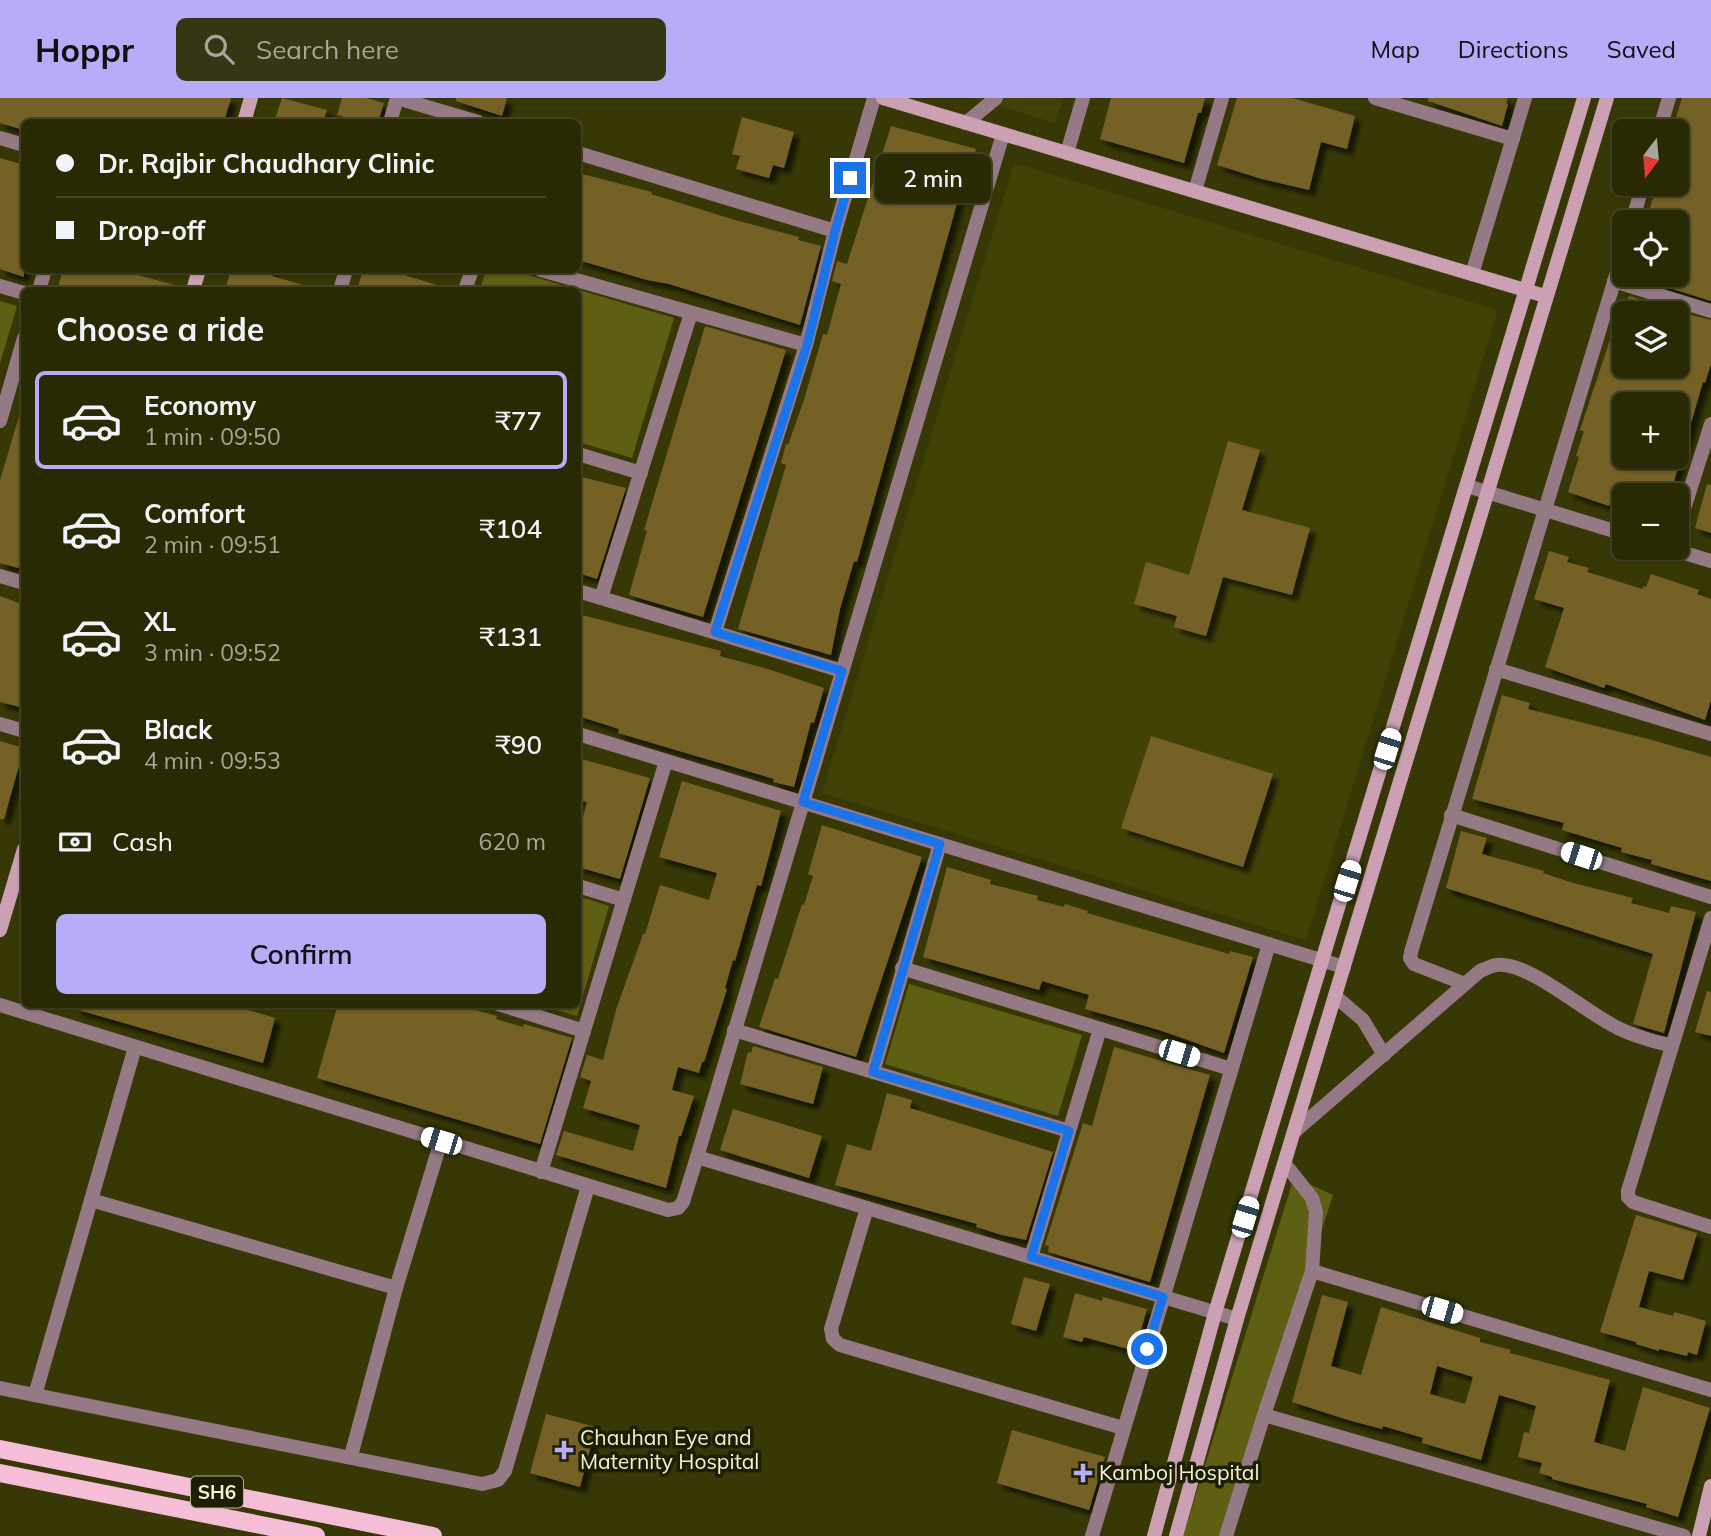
<!DOCTYPE html>
<meta charset="utf-8">
<style>
:root{--surface:#292a04;--page:#353613;--text:#f1f3f6;--muted:#a5a79a;--line:#454626;--accent:#b6acf8}
body{margin:0;font-family:Mulish,sans-serif;background:var(--page);color:var(--text);height:100vh;display:flex;flex-direction:column;font-size:26px;white-space:nowrap}
*{box-sizing:border-box;margin:0}
p{font-size:23px;color:var(--muted)}
.icon{flex:none;width:38px;height:38px;fill:none;stroke:currentColor;stroke-width:2;stroke-linecap:round;stroke-linejoin:round}
.map{position:relative;flex:1;overflow:hidden}
.side{position:absolute;left:21px;top:189px;width:560px;height:721px;display:flex;flex-direction:column;background:var(--surface);border-radius:10px;box-shadow:0 2px 5px #0004,0 0 0 2px var(--line)}
.side>*{flex:none}
.guide{position:absolute;left:21px;top:21px;width:560px;height:154px;border-radius:10px;box-shadow:0 2px 5px #0004,0 0 0 2px var(--line);display:grid;align-content:center;height:154px;padding:0 35px;background:var(--surface)}
.needle{width:46px;rotate:196deg}
.buttons{position:absolute;left:1612px;top:21px;display:grid;gap:14px}
.buttons a{display:grid;place-items:center;width:77px;height:77px;border-radius:10px;background:var(--surface);box-shadow:0 2px 5px #0004,0 0 0 2px var(--line);font-size:35px}
.end{position:absolute;width:32px;height:32px;margin:-16px;border:9px solid #1a73e8;background:#fff;box-shadow:0 0 0 4px #fff}
.from{border-radius:50%}
.bubble{position:absolute;height:49px;border-radius:10px;background:var(--surface);box-shadow:0 2px 5px #0004,0 0 0 2px var(--line);font-size:23px;font-weight:600;line-height:49px;text-align:center}
.car{position:absolute;width:21px;height:42px;margin:-21px -10px;border-radius:9px;box-shadow:0 0 5px 2px #0007;background:linear-gradient(#fff 24%,#345 0 40%,#fff 0 76%,#345 0 86%,#fff 0)}
.guide b{display:flex;align-items:center;gap:24px;height:66px;font-size:26px}
.guide b+b{border-top:2px solid var(--line)}
.guide i{width:18px;height:18px;background:var(--text)}
ul{padding:0;list-style:none}
li{display:flex;align-items:center;gap:21px;height:98px;margin:0 14px 10px;padding:0 21px;border:4px solid transparent;border-radius:10px}
li div{flex:1}
li b{display:block;font-size:26px}
li em{font-style:normal;font-weight:600}
li.active{border-color:var(--accent)}
li>.icon{width:63px;height:63px;stroke-width:1.5}
h2{padding:0 35px;font-size:32px;line-height:84px}
.pay{display:flex;align-items:center;gap:18px;height:77px;padding:0 35px;font-size:26px}
.pay p{margin-inline-start:auto}
.cta{display:flex;gap:14px;margin-top:auto;padding:14px 35px}
.cta a{flex:1;height:80px;border-radius:10px;background:var(--accent);color:#111;font-size:28px;font-weight:600;line-height:80px;text-align:center}
header{display:flex;align-items:center;gap:42px;box-sizing:border-box;height:98px;padding:0 35px;background:var(--accent);color:#111}
header strong{font-size:33px}
nav{display:flex;gap:38px;margin-inline-start:auto;font-size:24px}
.search{width:490px;height:63px;background:var(--page);display:flex;align-items:center;gap:18px;box-sizing:border-box;padding:0 24px;border-radius:10px;color:var(--muted);font-size:26px}
.map>svg:first-child{display:block}
.built{fill:#424207}
.green{fill:#5e5f12}
.building{fill:#756126;fill-rule:evenodd;filter:url(#shadow)}
.lines{fill:none;stroke-linecap:round;stroke-linejoin:round}
.street{stroke:#957a86;stroke-width:14}
.secondary{stroke:#cba0b3;stroke-width:14}
.primary{stroke:#f5bdd6;stroke-width:18}
.route{stroke:#1a73e8;stroke-width:9}
.poi-dot{fill:#b6acf8;stroke:#1e1e05;stroke-width:2.5}
.labels{text-anchor:middle;stroke-width:7;stroke-linejoin:round;paint-order:stroke}
.shield{fill:#1e1e05;stroke:#b2b395;stroke-width:2}
.shield-label{font-size:19px;font-weight:bold;fill:#f1f3d3}
.poi-label{font-size:21px;fill:#f1f3d3;stroke:#1e1e05;text-anchor:start}
</style>
<header>
<strong>Hoppr</strong>
<div class="search"><svg class="icon" aria-label="search" viewBox="0 0 24 24"><circle cx="10" cy="10" r="6"/><path d="M15 15l6 6"/></svg>Search here</div>
<nav><a>Map</a><a>Directions</a><a>Saved</a></nav>
</header>
<div class="map">
<svg width="1711" height="1438" viewBox="0 0 1711 1438">
<defs>
<filter id="shadow"><feDropShadow dx="6" dy="6" stdDeviation="2" flood-color="#0009"/></filter>
</defs>
<rect width="100%" height="100%" fill="#373805"/>
<g class="built">
<polygon points="973,0 1063,0 1055,25"/>
<polygon points="1014,65 1498,212 1306,842 822,695"/>
</g>
<g class="green">
<polygon points="486,172 511,172 674,220 632,360 578,344 578,192 480,192"/>
<polygon points="0,203 17,208 0,266"/>
<polygon points="578,798 609,808 577,918 538,907 578,906"/>
<polygon points="909,886 1082,937 1058,1018 885,966"/>
<polygon points="1294,1079 1333,1097 1224,1438 1183,1438"/>
</g>
<g class="building">
<polygon points="0,0 231,0 224,24 211,24 195,20 195,24 22,24 20,31 0,25"/>
<polygon points="282,0 327,12 323,24 274,24"/>
<polygon points="342,0 366,0 384,5 378,24 364,24 337,17"/>
<polygon points="456,0 507,0 502,18 456,3"/>
<polygon points="1111,0 1205,0 1201,15 1198,15 1184,65 1100,41"/>
<polygon points="1237,0 1292,0 1355,18 1347,51 1321,44 1309,92 1262,81 1217,67"/>
<polygon points="1428,0 1508,0 1506,5 1508,6 1502,28 1428,3"/>
<polygon points="1682,0 1711,0 1711,203 1634,179 1635,177 1676,177 1676,124 1645,124 1658,86 1676,86 1676,33 1672,33"/>
<polygon points="742,19 794,34 784,70 773,67 769,80 736,71 740,58 732,56"/>
<polygon points="891,28 976,51 971,74 966,73 857,464 854,463 840,511 831,557 738,531 786,367 781,365 786,346 788,347 804,302 823,236 827,237 841,186 832,183 837,163 847,166"/>
<polygon points="0,60 24,67 24,179 0,171"/>
<polygon points="578,75 652,94 651,96 735,122 799,139 798,142 821,148 800,227 669,186 647,182 578,162"/>
<polygon points="63,172 119,172 178,188 178,192 57,192"/>
<polygon points="231,172 274,172 272,178 310,189 309,192 225,192"/>
<polygon points="363,172 398,172 397,175 444,189 443,192 357,192"/>
<path d="M1629,198l57,17h-62v53h52v-14l4,1 11,-38 20,5v44l-6,19 -2,-1 -33,113h-58l-3,11 -41,-14 11,-35 -3,-1 8,-25 -4,-1 41,-123 3,1v3zM1624,306h52v53h-52z"/>
<polygon points="705,228 786,252 703,519 629,497 647,433 644,432"/>
<polygon points="20,315 24,316 24,449 18,470 0,465 0,382"/>
<polygon points="1228,343 1260,352 1242,412 1310,430 1292,497 1223,479 1206,538 1174,529 1177,518 1134,506 1146,464 1189,477"/>
<polygon points="578,378 626,390 597,481 578,475"/>
<polygon points="1707,386 1711,387 1711,435 1695,430"/>
<polygon points="1549,453 1569,459 1567,464 1589,470 1587,474 1643,491 1643,488 1646,489 1651,476 1699,492 1697,496 1711,501 1711,602 1705,622 1606,586 1604,590 1545,569 1564,510 1534,501"/>
<polygon points="0,498 24,507 24,610 0,604"/>
<polygon points="578,516 721,553 720,558 771,572 824,590 814,625 811,624 794,689 773,684 774,681 618,635 619,631 578,618"/>
<polygon points="1502,597 1530,605 1528,611 1652,642 1711,659 1711,783 1651,766 1652,762 1621,754 1622,750 1562,732 1564,725 1472,701"/>
<polygon points="1151,638 1273,676 1243,769 1121,730"/>
<polygon points="0,643 24,650 4,721 0,721"/>
<polygon points="578,660 650,680 620,781 578,769 578,738 587,704 578,702"/>
<polygon points="682,683 781,713 761,788 757,787 735,863 733,862 725,890 727,891 704,964 702,964 699,975 678,969 672,992 694,998 681,1038 679,1038 666,1090 556,1057 564,1033 633,1053 640,1027 583,1010 591,983 580,979 587,957 603,962 616,912 643,836 645,836 660,787 709,802 717,775 659,759"/>
<polygon points="822,727 922,759 856,959 759,929 775,880 778,881 802,806 804,807 813,778 808,776"/>
<polygon points="1461,733 1487,740 1482,756 1544,773 1543,775 1573,785 1633,800 1631,805 1669,815 1671,808 1696,814 1664,935 1633,926 1653,856 1446,790"/>
<polygon points="947,769 991,782 990,786 1038,798 1037,802 1064,809 1065,806 1088,813 1087,815 1229,856 1230,853 1253,859 1224,955 1159,932 1085,911 1089,897 1042,883 1039,892 923,859"/>
<polygon points="1707,893 1711,894 1711,938 1695,934"/>
<polygon points="75,906 228,906 275,920 263,965 75,911"/>
<polygon points="338,906 454,906 497,918 496,921 523,929 524,926 572,940 540,1046 317,980"/>
<polygon points="753,948 823,969 813,1006 740,986 748,954 751,955"/>
<polygon points="1114,949 1210,977 1150,1184 1048,1154 1049,1148 1045,1147 1083,1025 1092,1028"/>
<polygon points="887,995 912,1002 910,1010 1053,1054 1026,1142 1002,1137 976,1129 977,1126 835,1087 847,1046 871,1053"/>
<polygon points="733,1011 822,1038 809,1080 720,1052"/>
<polygon points="1636,1117 1697,1135 1683,1182 1649,1173 1639,1209 1673,1218 1674,1214 1706,1223 1697,1257 1688,1254 1687,1258 1659,1251 1659,1253 1636,1246 1636,1244 1600,1234"/>
<polygon points="1024,1179 1050,1186 1036,1233 1011,1226"/>
<polygon points="1075,1195 1102,1203 1103,1199 1147,1211 1135,1253 1084,1239 1082,1244 1063,1239"/>
<path d="M1322,1197l26,7 -17,64 30,9 20,-68 99,31v4l31,8 -1,3 100,27 -16,62 31,9 18,-64 67,21 -32,109 -32,-10 1,-3 -95,-25v-2l-13,-4 3,-10 -24,-6 6,-25 5,1 7,-27 -37,-11 -18,65 -59,-17 1,-5 -40,-12 -1,3 -34,-9 -56,-18zM1437,1268l36,11 -8,27 -35,-10z"/>
<polygon points="546,1316 596,1329 580,1389 530,1375"/>
<polygon points="1012,1332 1105,1359 1089,1412 997,1385"/>
</g>
<g class="lines">
<g class="street">
<polyline points="397,0 478,24"/>
<polyline points="1375,0 1513,41"/>
<polyline points="390,24 397,0"/>
<polyline points="966,25 996,0"/>
<polyline points="1659,33 1669,0"/>
<polyline points="0,40 24,47"/>
<polyline points="578,55 835,133"/>
<polyline points="1067,55 1083,0"/>
<polyline points="1195,93 1222,0"/>
<polyline points="1632,124 1643,86"/>
<polyline points="541,172 806,247"/>
<polyline points="1472,176 1525,0"/>
<polyline points="1614,183 1711,213"/>
<polyline points="0,188 24,195"/>
<polyline points="39,192 45,172"/>
<polyline points="340,192 346,172"/>
<polyline points="465,192 472,172"/>
<polyline points="0,323 24,240"/>
<polyline points="578,356 641,375"/>
<polyline points="1467,388 1624,436"/>
<polyline points="1676,436 1711,326"/>
<polyline points="1668,450 1711,463"/>
<polyline points="0,478 24,485"/>
<polyline points="578,493 842,573"/>
<polyline points="601,500 691,215"/>
<polyline points="715,534 806,247 835,133 874,0"/>
<polyline points="1496,571 1711,636"/>
<polyline points="0,626 24,633"/>
<polyline points="578,636 1344,869"/>
<polyline points="1451,717 1711,799"/>
<polyline points="578,788 624,802"/>
<polyline points="1711,820 1628,1093 1628,1099 1633,1104 1711,1129"/>
<polyline points="902,870 1231,971"/>
<polyline points="1465,886 1414,866 1410,860 1411,854 1624,151"/>
<polyline points="1335,898 1363,922 1384,957"/>
<polyline points="498,906 584,933"/>
<polyline points="0,907 668,1112 678,1110 683,1104 697,1059 1003,36"/>
<polyline points="734,932 1069,1033"/>
<polyline points="873,974 940,746"/>
<path d="M1294,1034l186,-161c5,-2 11,-5 16,-6 32,-5 92,50 124,64 16,8 34,12 52,17"/>
<polyline points="697,1059 1237,1221"/>
<polyline points="541,1074 666,663"/>
<polyline points="91,1102 396,1190"/>
<polyline points="867,1110 831,1231 833,1241 840,1247 1123,1330"/>
<polyline points="1031,1159 1100,931"/>
<polyline points="1312,1173 1711,1292"/>
<polyline points="0,1290 482,1386 498,1382 505,1373 588,1088"/>
<polyline points="35,1297 135,949"/>
<polyline points="1264,1317 1684,1438"/>
<polyline points="351,1358 396,1190 441,1043"/>
<polyline points="1092,1438 1269,846"/>
<polyline points="1226,1438 1264,1317 1312,1173 1316,1114 1312,1100 1285,1066"/>
</g>
<g class="secondary">
<polyline points="883,0 1545,198"/>
<polyline points="244,24 251,0"/>
<polyline points="193,192 199,172"/>
<polyline points="0,832 24,751"/>
<polyline points="1154,1438 1215,1215 1584,0"/>
<polyline points="1176,1438 1237,1221 1607,0"/>
<polyline points="1699,1438 1711,1388"/>
</g>
<g class="primary">
<polyline points="0,1351 433,1438"/>
<polyline points="0,1375 316,1438"/>
</g>
</g>
<g class="lines">
<polyline class="route" points="850,80 835,133 807,247 715,534 842,573 803,704 940,746 873,974 1069,1033 1031,1159 1163,1199 1147,1251"/>
</g>
<g class="poi-dot">
<path d="M560.5 1341.5h7v7h7v7h-7v7h-7v-7h-7v-7h7z"/>
<path d="M1079.5 1364.5h7v7h7v7h-7v7h-7v-7h-7v-7h7z"/>
</g>
<g class="labels">
<rect class="shield" x="191" y="1378.5" width="52" height="31" rx="5"/>
<g class="shield-label">
<text x="217" y="1401">SH6</text>
</g>
<g class="poi-label">
<text x="580" y="1347">Chauhan Eye and<tspan x="580" dy="24">Maternity Hospital</tspan></text>
<text x="1099" y="1382">Kamboj Hospital</text>
</g>
</g>
</svg>
<div class="buttons">
<a><svg class="needle" viewBox="-14 -14 28 28"><path d="M0-13l5 13h-10z" fill="#e53935"/><path d="M0 13l5-13h-10z" fill="#a5a79a"/></svg></a>
<a><svg class="icon" aria-label="locate" viewBox="0 0 24 24"><circle cx="12" cy="12" r="6"/><path d="M12 2v4M12 18v4M2 12h4M18 12h4"/></svg></a>
<a><svg class="icon" aria-label="layers" viewBox="0 0 24 24"><path d="M12 4l9 5-9 5-9-5zM3 14l9 5 9-5"/></svg></a>
<a>+</a>
<a>−</a>
</div>
<i class="end from" style="left:1147px;top:1251px"></i>
<i class="end" style="left:850px;top:80px"></i>
<div class="bubble" style="left:875px;top:56px;width:116px">2 min</div>
<i class="car" style="left:1387px;top:651px;rotate:17deg"></i>
<i class="car" style="left:1581px;top:758px;rotate:288deg"></i>
<i class="car" style="left:1347px;top:783px;rotate:17deg"></i>
<i class="car" style="left:1179px;top:955px;rotate:107deg"></i>
<i class="car" style="left:441px;top:1043px;rotate:287deg"></i>
<i class="car" style="left:1245px;top:1119px;rotate:17deg"></i>
<i class="car" style="left:1442px;top:1212px;rotate:106deg"></i>
<div class="guide">
<b><i class="from"></i>Dr. Rajbir Chaudhary Clinic</b>
<b><i></i>Drop-off</b>
</div>
<section class="side">
<h2>Choose a ride</h2>
<ul>
<li class="active"><svg class="icon" aria-label="car" viewBox="0 0 24 24"><path d="M5 17H2v-5l4-1 3-4h7l3 4 3 1v5h-3M9 17h6M6 11h13"/><circle cx="7" cy="17" r="2"/><circle cx="17" cy="17" r="2"/></svg><div><b>Economy</b><p>1 min · 09:50</p></div><em>₹77</em></li>
<li><svg class="icon" aria-label="car" viewBox="0 0 24 24"><path d="M5 17H2v-5l4-1 3-4h7l3 4 3 1v5h-3M9 17h6M6 11h13"/><circle cx="7" cy="17" r="2"/><circle cx="17" cy="17" r="2"/></svg><div><b>Comfort</b><p>2 min · 09:51</p></div><em>₹104</em></li>
<li><svg class="icon" aria-label="car" viewBox="0 0 24 24"><path d="M5 17H2v-5l4-1 3-4h7l3 4 3 1v5h-3M9 17h6M6 11h13"/><circle cx="7" cy="17" r="2"/><circle cx="17" cy="17" r="2"/></svg><div><b>XL</b><p>3 min · 09:52</p></div><em>₹131</em></li>
<li><svg class="icon" aria-label="car" viewBox="0 0 24 24"><path d="M5 17H2v-5l4-1 3-4h7l3 4 3 1v5h-3M9 17h6M6 11h13"/><circle cx="7" cy="17" r="2"/><circle cx="17" cy="17" r="2"/></svg><div><b>Black</b><p>4 min · 09:53</p></div><em>₹90</em></li>
</ul>
<div class="pay"><svg class="icon" aria-label="cash" viewBox="0 0 24 24"><path d="M3 7h18v10H3z"/><circle cx="12" cy="12" r="2"/></svg>Cash<p>620 m</p></div>
<div class="cta"><a>Confirm</a></div>
</section>
</div>
